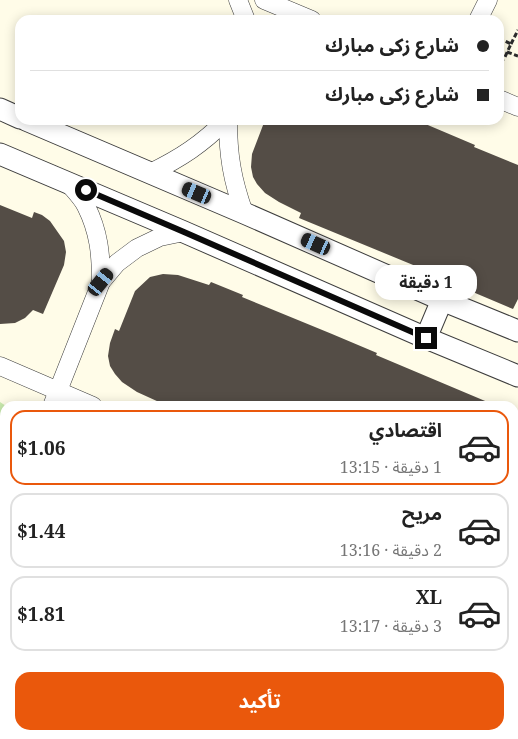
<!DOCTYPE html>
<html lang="ar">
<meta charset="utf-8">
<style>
:root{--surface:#fff;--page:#f6f6f6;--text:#222;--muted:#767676;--line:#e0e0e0;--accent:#ea580c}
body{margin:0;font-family:"Noto Serif","Noto Sans Arabic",serif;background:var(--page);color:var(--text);direction:rtl;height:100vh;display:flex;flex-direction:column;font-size:19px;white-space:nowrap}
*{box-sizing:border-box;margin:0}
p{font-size:16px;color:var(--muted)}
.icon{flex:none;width:28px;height:28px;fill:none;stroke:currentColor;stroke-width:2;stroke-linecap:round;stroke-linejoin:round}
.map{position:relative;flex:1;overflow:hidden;direction:ltr}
.panel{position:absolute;left:0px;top:401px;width:519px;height:339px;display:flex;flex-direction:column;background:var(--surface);border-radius:15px 15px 0 0;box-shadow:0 2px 12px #0003;direction:rtl}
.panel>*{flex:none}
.guide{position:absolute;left:15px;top:15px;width:489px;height:110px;border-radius:15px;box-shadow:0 2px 12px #0003;direction:rtl;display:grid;align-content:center;height:110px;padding:0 15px;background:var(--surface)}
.end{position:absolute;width:22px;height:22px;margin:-11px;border:6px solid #0a0a0a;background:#fff;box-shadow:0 0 0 2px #fff}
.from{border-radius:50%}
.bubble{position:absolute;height:35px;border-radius:15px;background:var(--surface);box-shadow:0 2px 12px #0003;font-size:16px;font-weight:700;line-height:35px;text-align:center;direction:rtl}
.car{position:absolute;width:15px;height:30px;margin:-15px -8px;border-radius:6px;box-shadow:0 0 4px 1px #0007;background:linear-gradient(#222 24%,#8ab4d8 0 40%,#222 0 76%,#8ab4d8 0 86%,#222 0)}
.guide b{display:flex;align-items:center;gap:18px;height:48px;font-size:19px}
.guide b+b{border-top:1px solid var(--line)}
.guide i{width:12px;height:12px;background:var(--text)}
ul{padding:9px 0 0;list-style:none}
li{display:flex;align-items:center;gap:15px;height:75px;margin:0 10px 8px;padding:0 5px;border:2px solid var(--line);border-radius:15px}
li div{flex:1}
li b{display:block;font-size:19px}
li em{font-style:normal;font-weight:700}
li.on{border-color:var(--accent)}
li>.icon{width:45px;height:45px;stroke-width:1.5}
.primary-button{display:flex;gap:10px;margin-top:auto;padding:10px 15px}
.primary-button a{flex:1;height:58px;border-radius:15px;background:var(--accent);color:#fff;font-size:20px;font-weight:700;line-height:58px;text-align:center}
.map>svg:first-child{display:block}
.green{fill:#caebaf}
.building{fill:#544d46}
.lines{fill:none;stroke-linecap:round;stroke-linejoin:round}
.minor-casing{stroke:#3d3d3d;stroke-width:19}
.tertiary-casing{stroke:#3d3d3d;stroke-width:23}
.path{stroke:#2c2c2c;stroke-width:3;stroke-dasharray:5 2.5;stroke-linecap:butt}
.minor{stroke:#fff;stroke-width:18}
.tertiary{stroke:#fff;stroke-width:21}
.route{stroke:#0a0a0a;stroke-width:6}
</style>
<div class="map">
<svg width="518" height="739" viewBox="0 0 518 739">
<rect width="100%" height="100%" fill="#fffce8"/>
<g class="green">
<polygon points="0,402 6,406 5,406 5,468 0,479"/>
<polygon points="185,735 412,735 411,739 184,739"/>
</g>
<g class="building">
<polygon points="265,120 416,120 475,145 474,147 518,165 518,299 513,309 435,276 435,274 299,218 301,213 279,202 265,193 257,184 253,177 251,167 252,154"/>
<polygon points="0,205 32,218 34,212 42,215 50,221 64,241 66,252 64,265 43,314 33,310 25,318 15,323 0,324"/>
<polygon points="163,274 178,275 209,285 211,282 243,295 242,297 332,334 377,353 376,355 497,406 157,406 159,402 137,392 122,382 115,374 110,366 108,356 110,343 115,329 119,331 135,291 150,277"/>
</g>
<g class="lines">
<defs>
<g id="minor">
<polyline points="238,0 246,20"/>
<polyline points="264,0 312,20"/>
<polyline points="478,20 488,0"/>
<polyline points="499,99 518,107"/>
<path d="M228,120c0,35 4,59 16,93"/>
<path d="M150,173c31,-15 52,-29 76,-53"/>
<path d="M69,184c6,7 13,14 17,22 13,26 15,48 15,76"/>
<polyline points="0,366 93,406"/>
<polyline points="52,406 101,282 117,263 137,248 160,237 184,232"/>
<polyline points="0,531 5,519"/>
<polyline points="514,588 518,590"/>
<polyline points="172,739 174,735"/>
<polyline points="435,739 437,735"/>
</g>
<g id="tertiary">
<polyline points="0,109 20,118"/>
<polyline points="26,120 244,213 442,300 518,331"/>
<polyline points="0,154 184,232 426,338 518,376"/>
<polyline points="426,338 442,300"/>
</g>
</defs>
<use href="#minor" class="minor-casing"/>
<use href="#tertiary" class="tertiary-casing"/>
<g class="path">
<polyline points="499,38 511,44 504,59 499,61"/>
<polyline points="511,44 518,30"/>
<polyline points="507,52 518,56"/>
<polyline points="224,739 226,735"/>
<polyline points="379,739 380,735"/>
</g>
<use href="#minor" class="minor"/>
<use href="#tertiary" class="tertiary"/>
</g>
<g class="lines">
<polyline class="route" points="86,190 184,232 426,338"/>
</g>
</svg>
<i class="end from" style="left:86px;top:190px"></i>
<i class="end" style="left:426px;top:338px"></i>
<div class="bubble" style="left:375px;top:265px;width:102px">1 دقيقة</div>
<i class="car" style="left:197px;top:193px;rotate:293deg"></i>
<i class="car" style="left:316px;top:244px;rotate:294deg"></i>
<i class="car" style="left:101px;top:282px;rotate:39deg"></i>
<div class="guide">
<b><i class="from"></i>شارع زكى مبارك</b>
<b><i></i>شارع زكى مبارك</b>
</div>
<section class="panel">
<ul>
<li class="on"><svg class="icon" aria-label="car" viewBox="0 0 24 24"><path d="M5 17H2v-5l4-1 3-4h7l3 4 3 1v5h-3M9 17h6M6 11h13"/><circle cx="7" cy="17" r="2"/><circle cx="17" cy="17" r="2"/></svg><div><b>اقتصادي</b><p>1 دقيقة · 13:15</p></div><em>$1.06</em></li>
<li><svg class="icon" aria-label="car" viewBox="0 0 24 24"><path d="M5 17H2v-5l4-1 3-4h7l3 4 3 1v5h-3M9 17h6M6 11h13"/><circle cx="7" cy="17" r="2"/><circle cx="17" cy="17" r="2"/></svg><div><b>مريح</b><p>2 دقيقة · 13:16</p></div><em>$1.44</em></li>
<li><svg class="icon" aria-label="car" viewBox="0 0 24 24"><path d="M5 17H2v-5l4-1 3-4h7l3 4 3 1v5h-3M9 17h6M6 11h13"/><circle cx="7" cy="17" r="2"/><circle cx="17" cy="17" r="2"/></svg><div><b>XL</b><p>3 دقيقة · 13:17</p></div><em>$1.81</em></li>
</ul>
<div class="primary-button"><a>تأكيد</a></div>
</section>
</div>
